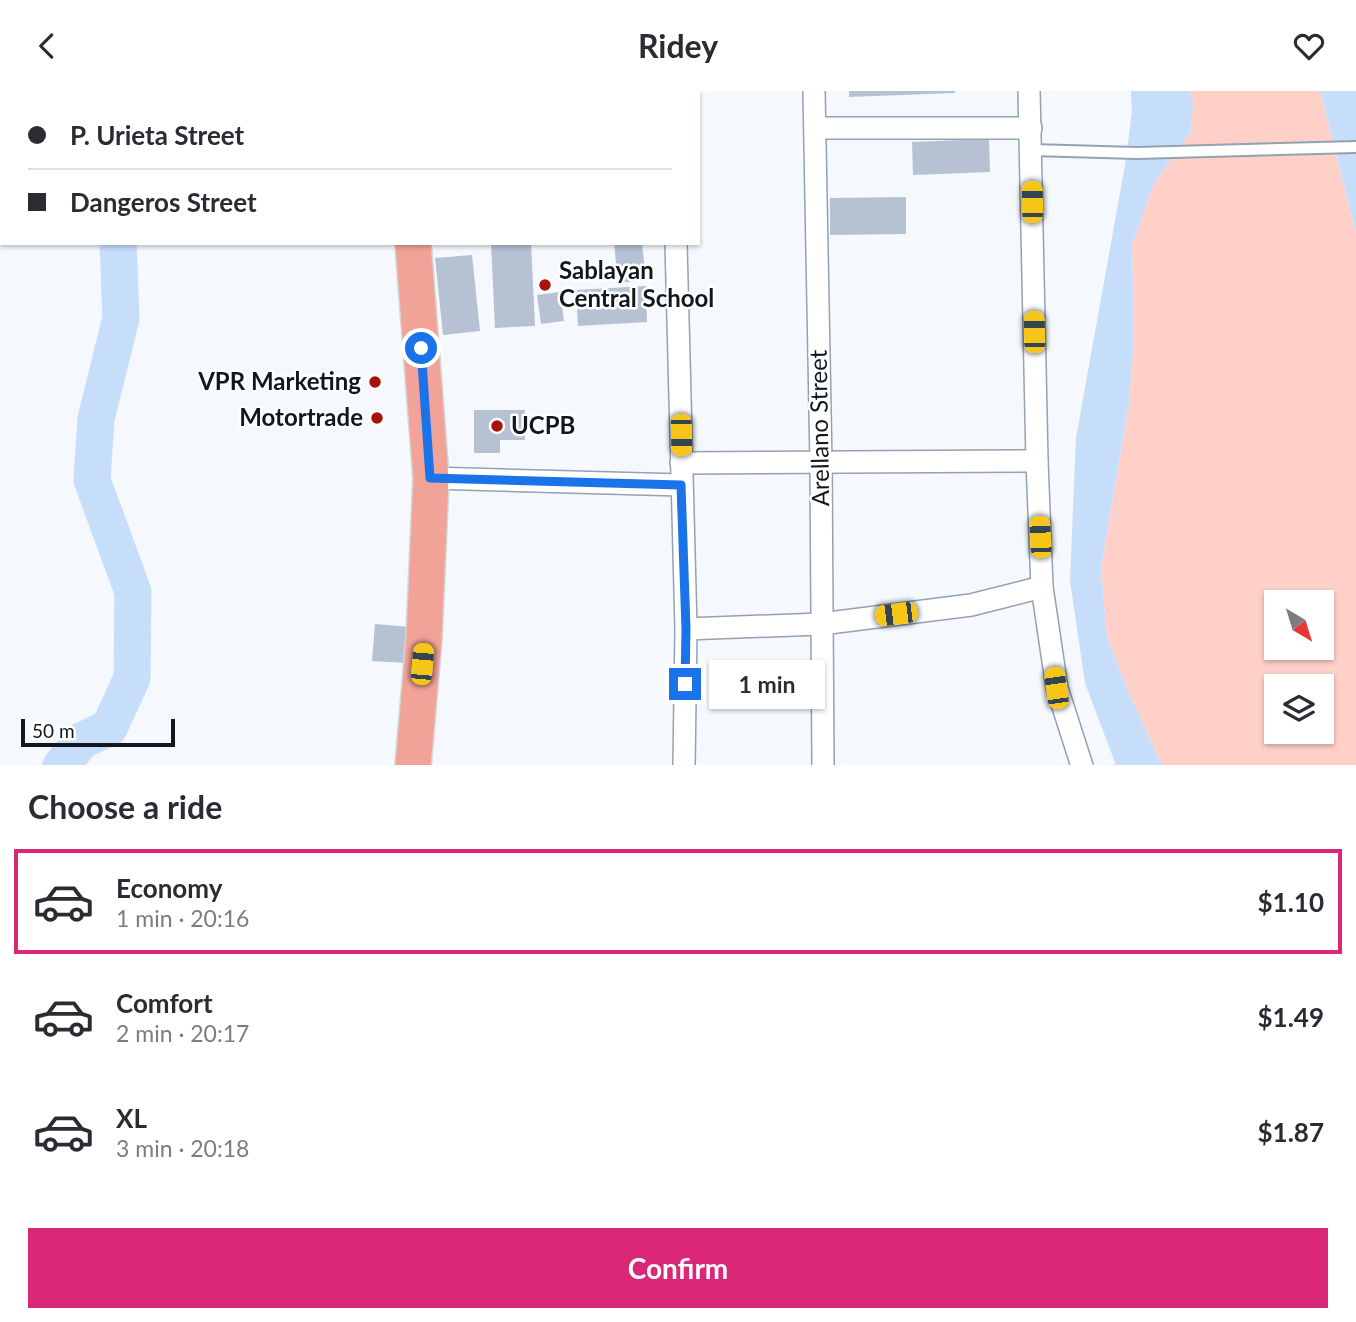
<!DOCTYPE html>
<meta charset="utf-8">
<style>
:root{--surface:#fff;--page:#f2f2f3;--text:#2b2b33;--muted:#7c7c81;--line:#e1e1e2;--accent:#db2777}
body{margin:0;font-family:Lato,sans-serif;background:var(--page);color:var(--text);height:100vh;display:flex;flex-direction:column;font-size:26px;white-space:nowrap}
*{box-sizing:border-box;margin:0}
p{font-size:23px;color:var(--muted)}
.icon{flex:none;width:38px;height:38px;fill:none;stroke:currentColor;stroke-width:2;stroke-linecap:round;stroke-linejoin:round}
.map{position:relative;height:674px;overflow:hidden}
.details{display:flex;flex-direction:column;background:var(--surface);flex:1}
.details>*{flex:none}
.banner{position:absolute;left:0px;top:0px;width:700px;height:154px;box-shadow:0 2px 5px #0004;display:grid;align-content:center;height:154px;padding:0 28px;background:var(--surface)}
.needle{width:46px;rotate:142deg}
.controls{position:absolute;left:1264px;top:499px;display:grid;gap:14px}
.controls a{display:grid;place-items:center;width:70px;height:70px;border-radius:0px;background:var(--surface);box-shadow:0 2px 5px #0004;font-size:35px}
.scale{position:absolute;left:21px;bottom:18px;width:154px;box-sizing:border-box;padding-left:7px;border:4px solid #12171d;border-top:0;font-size:19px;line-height:24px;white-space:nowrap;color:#12171d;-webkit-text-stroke:5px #fff;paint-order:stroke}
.end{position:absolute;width:32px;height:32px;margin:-16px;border:9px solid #1a73e8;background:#fff;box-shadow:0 0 0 4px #fff}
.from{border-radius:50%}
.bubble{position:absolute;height:49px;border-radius:0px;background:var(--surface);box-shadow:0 2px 5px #0004;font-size:23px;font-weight:700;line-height:49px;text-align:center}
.car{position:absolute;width:21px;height:42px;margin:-21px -10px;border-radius:9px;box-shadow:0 0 5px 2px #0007;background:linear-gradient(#f5c518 24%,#345 0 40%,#f5c518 0 76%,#345 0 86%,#f5c518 0)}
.banner b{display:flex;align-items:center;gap:24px;height:66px;font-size:26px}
.banner b+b{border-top:2px solid var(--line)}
.banner i{width:18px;height:18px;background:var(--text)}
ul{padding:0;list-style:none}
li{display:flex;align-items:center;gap:21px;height:105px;margin:0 14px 10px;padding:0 14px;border:4px solid transparent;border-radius:0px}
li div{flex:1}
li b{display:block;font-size:26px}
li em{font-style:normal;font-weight:700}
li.current{border-color:var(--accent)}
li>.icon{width:63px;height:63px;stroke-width:1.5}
h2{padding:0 28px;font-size:32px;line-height:84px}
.button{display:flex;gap:14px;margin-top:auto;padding:14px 28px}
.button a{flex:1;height:80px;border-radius:0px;background:var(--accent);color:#fff;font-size:28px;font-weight:700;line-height:80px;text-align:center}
header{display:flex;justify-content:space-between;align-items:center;height:91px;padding:0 28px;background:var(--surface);font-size:32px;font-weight:700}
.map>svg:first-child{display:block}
.green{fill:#fed0c8;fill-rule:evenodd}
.water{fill:#c7defb}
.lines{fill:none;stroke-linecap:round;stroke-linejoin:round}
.river{stroke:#c7defb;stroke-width:37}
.building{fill:#b6c2d3}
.lane-casing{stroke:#94a1b1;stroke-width:14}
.street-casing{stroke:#94a1b1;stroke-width:24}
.primary-casing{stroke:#d4d5d6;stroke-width:38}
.lane{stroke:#fff;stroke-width:10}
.street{stroke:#fff;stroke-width:21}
.primary{stroke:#f2a398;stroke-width:35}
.route{stroke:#1a73e8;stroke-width:9}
.poi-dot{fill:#a7130b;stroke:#fff;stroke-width:2.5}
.labels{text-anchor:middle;stroke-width:5;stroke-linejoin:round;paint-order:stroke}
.poi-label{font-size:24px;font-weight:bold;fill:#12171d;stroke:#fff;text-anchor:start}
.street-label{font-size:24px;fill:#12171d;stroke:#fff}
</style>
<header><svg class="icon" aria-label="back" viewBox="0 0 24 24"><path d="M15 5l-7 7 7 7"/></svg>Ridey<svg class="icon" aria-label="heart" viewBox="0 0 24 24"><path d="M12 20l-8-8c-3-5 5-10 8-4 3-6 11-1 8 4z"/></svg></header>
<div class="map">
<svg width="1356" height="675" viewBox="0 0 1356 675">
<rect width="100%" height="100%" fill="#f5f8fc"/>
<path class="green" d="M1190,0h130l36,143v531h-194l-31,-67 -24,-60 -6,-70 28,-164 5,-68 -2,-91 22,-62 37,-51 2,-28zM1276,511h45v45h-45zM1276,595h45v45h-45z"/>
<g class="water">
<polygon points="1131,0 1190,0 1193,13 1191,41 1154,92 1132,154 1134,245 1129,313 1101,477 1107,547 1131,607 1162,674 1116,674 1085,592 1070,490 1076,347 1125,74 1132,21"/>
<polygon points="1320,0 1356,0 1356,143 1324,15"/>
</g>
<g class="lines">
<g class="river">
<polyline points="160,2 161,0"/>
<polyline points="61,675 81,650 109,637 132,587 133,501 92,389 96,328 121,227 118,152"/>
</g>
</g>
<g class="building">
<polygon points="849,0 955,0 955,2 849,6"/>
<polygon points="989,48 990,81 913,84 912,51"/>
<polygon points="906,106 906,143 830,144 830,107"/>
<polygon points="491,152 531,152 535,235 495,237"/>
<polygon points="614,152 642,152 646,189 618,192"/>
<polygon points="472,164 480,240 443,244 435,167"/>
<polygon points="646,195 647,231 578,235 576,199"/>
<polygon points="560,201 564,230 541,233 537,204"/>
<polygon points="474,319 525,319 525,349 500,349 500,362 474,362"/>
<polygon points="375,533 410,536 407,572 372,570"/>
</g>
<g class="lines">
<defs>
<polyline id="lane" points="1031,59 1137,62 1356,56"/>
<g id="street">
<polyline points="672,0 672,2"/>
<polyline points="814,0 821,372 823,675"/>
<polyline points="1029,0 1037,370 1042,496 1057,597 1082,675"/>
<polyline points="815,37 1031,37"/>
<polyline points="676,152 686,538 684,675"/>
<polyline points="681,372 1037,370"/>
<polyline points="431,387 681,394"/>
<polyline points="686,538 821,533 971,514 1042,496"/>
</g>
<g id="primary">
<polyline points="402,0 402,2"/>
<polyline points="413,152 431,387 424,547 413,675"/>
</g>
</defs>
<use href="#lane" class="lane-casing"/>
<use href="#street" class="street-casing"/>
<use href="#primary" class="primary-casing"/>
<use href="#lane" class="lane"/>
<use href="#street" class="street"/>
<use href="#primary" class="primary"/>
</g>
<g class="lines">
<polyline class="route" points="421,257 430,387 681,394 686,538 685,593"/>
</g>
<g class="poi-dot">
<circle cx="545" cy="194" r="7"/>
<circle cx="375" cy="291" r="7"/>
<circle cx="377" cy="327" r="7"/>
<circle cx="497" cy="335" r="7"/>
</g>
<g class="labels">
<g class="poi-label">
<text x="559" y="188">Sablayan<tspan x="559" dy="28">Central School</tspan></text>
<text x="361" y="299" text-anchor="end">VPR Marketing</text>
<text x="363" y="335" text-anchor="end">Motortrade</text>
<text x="511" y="343">UCPB</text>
</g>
<g class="street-label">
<text transform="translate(820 337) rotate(-91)" y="8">Arellano Street</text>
</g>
</g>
</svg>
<div class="controls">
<a><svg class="needle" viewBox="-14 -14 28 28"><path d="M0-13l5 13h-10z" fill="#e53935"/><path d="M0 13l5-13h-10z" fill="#7c7c81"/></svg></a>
<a><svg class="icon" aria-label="layers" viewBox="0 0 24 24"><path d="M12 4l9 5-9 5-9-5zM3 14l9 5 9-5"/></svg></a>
</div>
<div class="scale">50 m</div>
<i class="end from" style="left:421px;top:257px"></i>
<i class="end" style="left:685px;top:593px"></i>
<div class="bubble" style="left:709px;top:569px;width:116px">1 min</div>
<i class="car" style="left:1032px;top:111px;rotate:359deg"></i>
<i class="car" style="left:1034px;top:241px;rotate:359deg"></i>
<i class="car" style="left:681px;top:344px;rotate:179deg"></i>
<i class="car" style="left:1040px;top:446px;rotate:357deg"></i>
<i class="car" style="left:896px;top:523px;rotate:263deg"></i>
<i class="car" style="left:422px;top:573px;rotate:5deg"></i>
<i class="car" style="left:1056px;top:597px;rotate:352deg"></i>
<div class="banner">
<b><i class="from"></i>P. Urieta Street</b>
<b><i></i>Dangeros Street</b>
</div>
</div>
<section class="details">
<h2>Choose a ride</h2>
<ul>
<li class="current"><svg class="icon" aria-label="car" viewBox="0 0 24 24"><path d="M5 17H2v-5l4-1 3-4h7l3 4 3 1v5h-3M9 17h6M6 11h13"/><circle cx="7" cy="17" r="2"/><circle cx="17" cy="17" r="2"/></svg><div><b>Economy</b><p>1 min · 20:16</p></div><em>$1.10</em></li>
<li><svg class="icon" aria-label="car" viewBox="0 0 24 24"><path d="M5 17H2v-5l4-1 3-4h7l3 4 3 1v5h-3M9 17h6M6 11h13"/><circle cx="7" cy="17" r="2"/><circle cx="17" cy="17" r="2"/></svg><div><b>Comfort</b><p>2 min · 20:17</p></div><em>$1.49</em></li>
<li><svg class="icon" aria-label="car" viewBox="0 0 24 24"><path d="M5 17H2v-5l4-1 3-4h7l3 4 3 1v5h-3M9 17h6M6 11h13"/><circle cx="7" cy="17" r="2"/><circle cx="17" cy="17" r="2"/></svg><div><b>XL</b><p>3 min · 20:18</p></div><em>$1.87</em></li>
</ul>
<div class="button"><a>Confirm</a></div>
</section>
